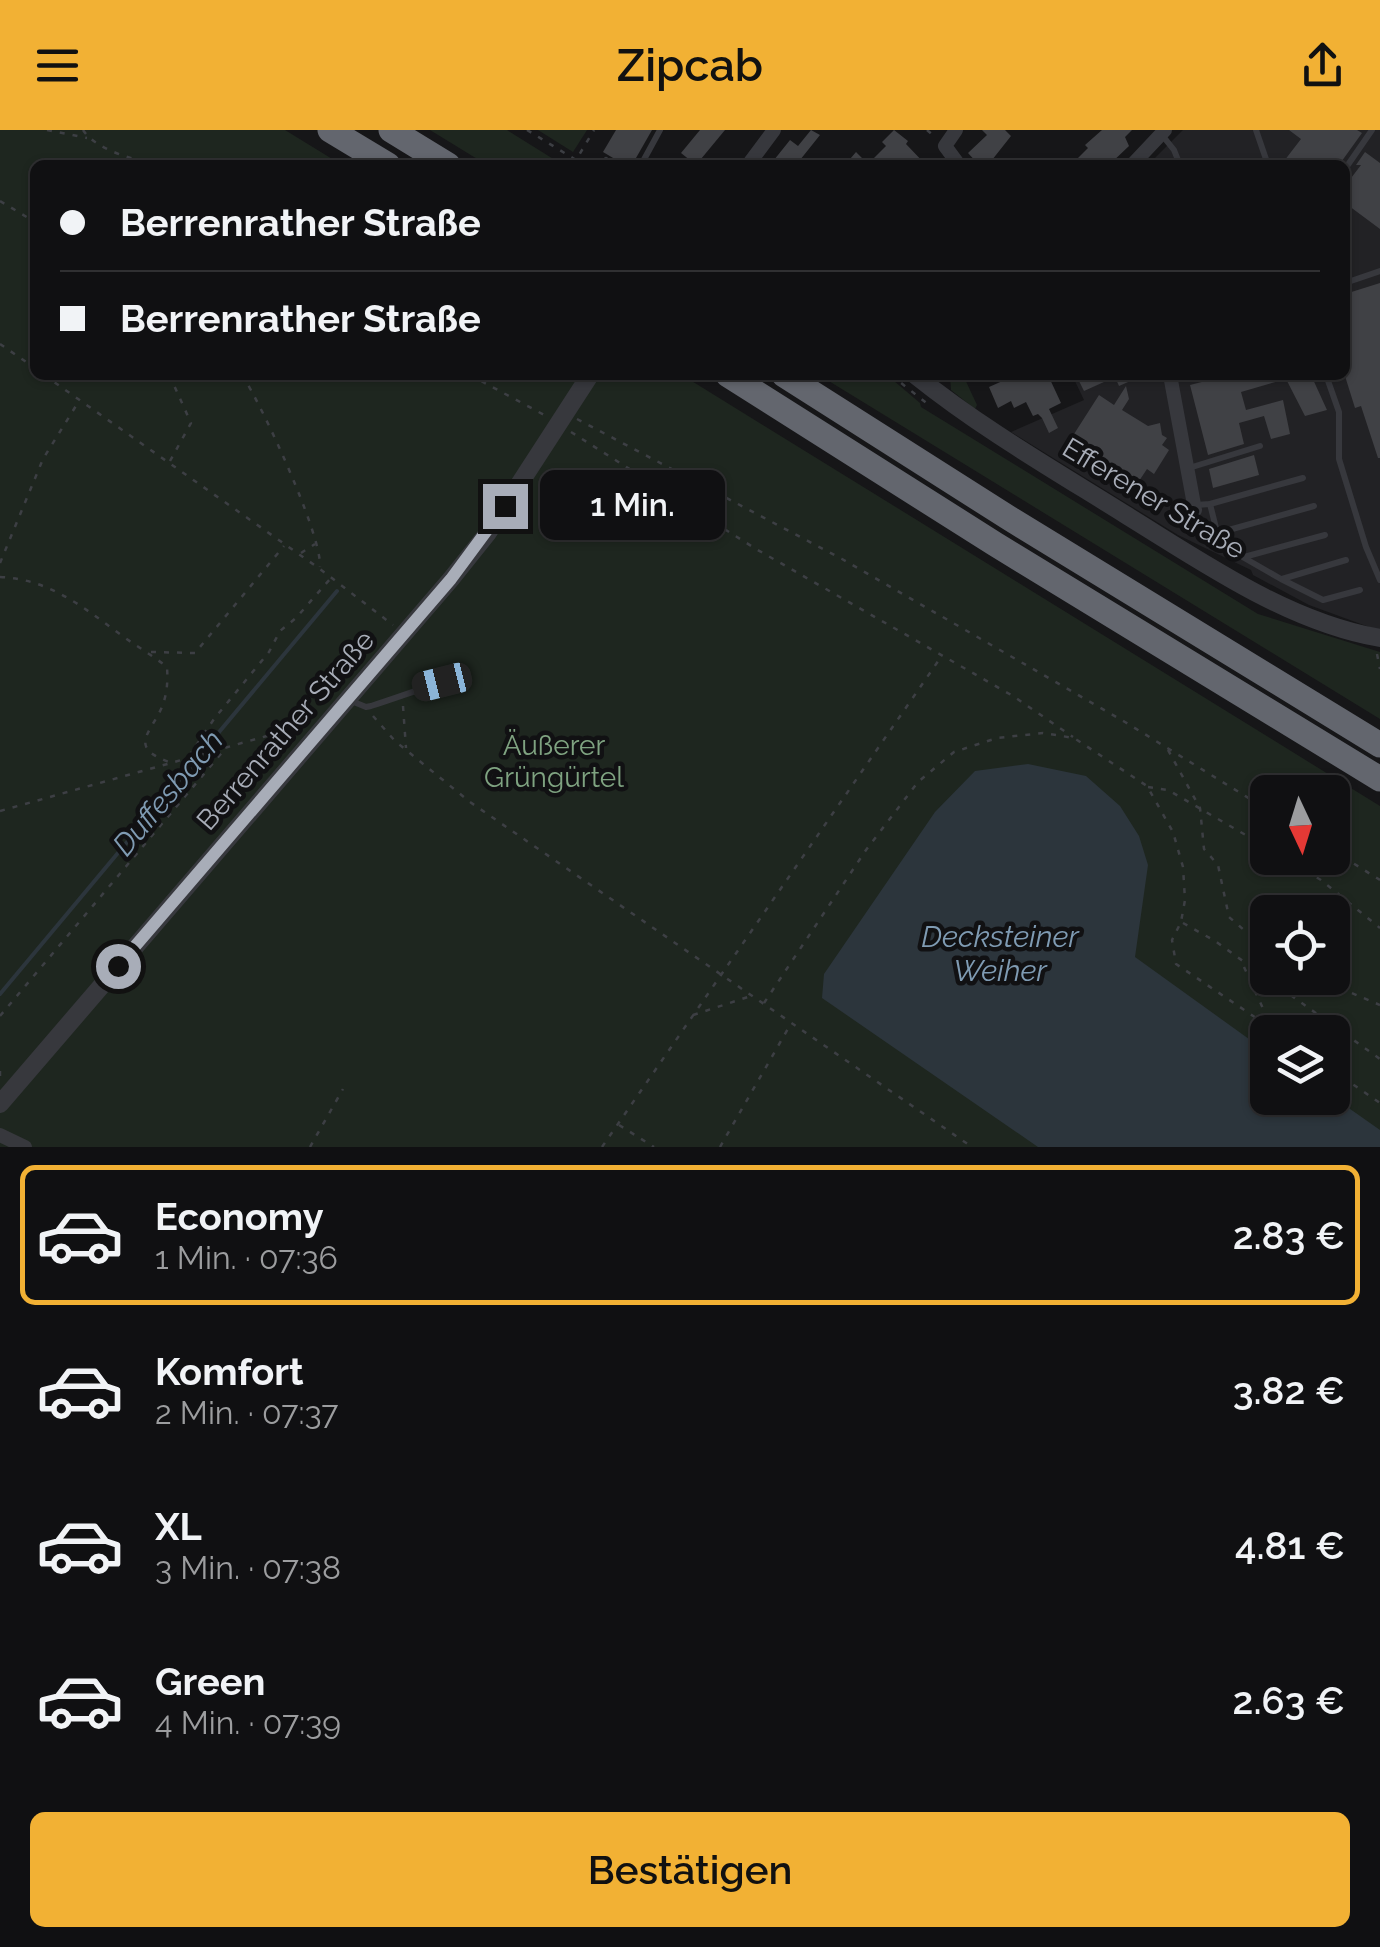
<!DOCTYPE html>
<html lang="de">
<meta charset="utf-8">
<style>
:root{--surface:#101012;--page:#1e1e20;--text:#f1f3f6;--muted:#9c9d9f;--line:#303032;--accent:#f2b134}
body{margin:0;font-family:Raleway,sans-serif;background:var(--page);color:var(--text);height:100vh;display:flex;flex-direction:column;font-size:38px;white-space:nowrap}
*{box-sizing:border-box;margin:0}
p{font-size:32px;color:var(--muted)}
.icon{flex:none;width:55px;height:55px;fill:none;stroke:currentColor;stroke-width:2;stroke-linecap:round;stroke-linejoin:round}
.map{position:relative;height:1017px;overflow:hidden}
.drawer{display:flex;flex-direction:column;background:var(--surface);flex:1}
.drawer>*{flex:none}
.banner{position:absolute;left:30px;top:30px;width:1320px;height:220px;border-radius:15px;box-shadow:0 2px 8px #0004,0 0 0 2px var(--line);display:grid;align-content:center;height:220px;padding:0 30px;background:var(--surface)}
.needle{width:65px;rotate:176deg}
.tools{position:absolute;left:1250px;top:645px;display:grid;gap:20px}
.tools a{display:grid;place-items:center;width:100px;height:100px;border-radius:15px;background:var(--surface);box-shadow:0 2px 8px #0004,0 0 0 2px var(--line);font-size:50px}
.end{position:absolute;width:45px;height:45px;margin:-22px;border:12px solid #a8adb8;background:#111;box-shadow:0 0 0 5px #111}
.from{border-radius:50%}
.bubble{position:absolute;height:70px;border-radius:15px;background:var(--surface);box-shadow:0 2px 8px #0004,0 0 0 2px var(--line);font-size:32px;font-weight:600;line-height:70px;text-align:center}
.car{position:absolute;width:30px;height:60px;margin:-30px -15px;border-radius:12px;box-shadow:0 0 8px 2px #0007;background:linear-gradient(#222 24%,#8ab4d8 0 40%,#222 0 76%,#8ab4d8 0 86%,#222 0)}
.banner b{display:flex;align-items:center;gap:35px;height:95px;font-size:38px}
.banner b+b{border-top:2px solid var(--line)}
.banner i{width:25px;height:25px;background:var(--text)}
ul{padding:18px 0 0;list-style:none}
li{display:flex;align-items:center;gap:30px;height:140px;margin:0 20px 15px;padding:0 10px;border:5px solid transparent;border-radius:15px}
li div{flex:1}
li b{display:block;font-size:38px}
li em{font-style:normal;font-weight:600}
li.current{border-color:var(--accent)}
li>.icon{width:90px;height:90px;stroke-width:1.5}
.primary-button{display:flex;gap:20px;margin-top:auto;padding:20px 30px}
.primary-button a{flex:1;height:115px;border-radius:15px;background:var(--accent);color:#111;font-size:40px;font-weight:600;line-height:115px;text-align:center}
header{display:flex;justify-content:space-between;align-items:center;height:130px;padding:0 30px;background:var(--accent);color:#111;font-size:45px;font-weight:600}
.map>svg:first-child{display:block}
.built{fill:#222225}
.green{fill:#1e261f;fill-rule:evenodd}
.water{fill:#2c353c}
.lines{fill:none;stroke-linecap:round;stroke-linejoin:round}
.stream{stroke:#2c353c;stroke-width:4}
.building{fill:#404145}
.path{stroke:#3d3f44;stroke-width:2.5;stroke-dasharray:5 8;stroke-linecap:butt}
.service{stroke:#37383d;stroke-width:6}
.minor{stroke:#37383d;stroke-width:14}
.tertiary{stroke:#37383d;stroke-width:18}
.motorway{stroke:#63666e;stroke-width:25}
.route{stroke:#a8adb8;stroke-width:12}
.labels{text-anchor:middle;stroke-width:9;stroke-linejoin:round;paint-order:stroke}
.street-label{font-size:28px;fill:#a8adb8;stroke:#111113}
.park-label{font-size:28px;fill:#7fa381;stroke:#111113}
.water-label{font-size:30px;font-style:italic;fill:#7f9bb3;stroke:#111113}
</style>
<header><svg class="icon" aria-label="menu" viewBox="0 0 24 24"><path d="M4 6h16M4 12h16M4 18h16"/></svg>Zipcab<svg class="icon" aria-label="share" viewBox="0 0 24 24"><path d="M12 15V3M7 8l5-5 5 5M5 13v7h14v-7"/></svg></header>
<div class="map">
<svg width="1380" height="1017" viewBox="0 0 1380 1017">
<rect width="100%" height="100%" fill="#161618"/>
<polygon class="built" points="1183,0 1380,0 1380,501 1309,475 1253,445 1251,440 1178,405 1011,302 1084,270 1072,245 1345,245 1345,35 1148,35"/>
<g class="green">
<path d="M0,0h285l57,35h-307v210h647l698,431v341h-1380zM1268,662h64v66h-64zM1268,782h64v66h-64zM1268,902h64v66h-64z"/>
<polygon points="430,0 507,0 563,35 487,35"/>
<polygon points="538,0 587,0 573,22"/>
<polygon points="819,245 887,245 920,273 921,277 1258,484 1380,522 1380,589"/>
<polygon points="950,245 963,245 977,275 975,279 951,260"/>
</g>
<polygon class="water" points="1028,634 1086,646 1120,676 1139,706 1148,735 1135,827 1267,922 1268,968 1333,967 1380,1000 1380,1017 1038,1017 822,868 824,844 935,682 975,641"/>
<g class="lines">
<polyline class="stream" points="0,864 337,461"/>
</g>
<g class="building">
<polygon points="616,0 652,0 632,35 625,35 603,22"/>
<polygon points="700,0 725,0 696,35 681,23"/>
<polygon points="811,0 820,5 796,35 770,35 790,10 798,16"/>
<polygon points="894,0 908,11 906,14 926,35 845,35 856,22 868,34 886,16 882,12"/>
<polygon points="982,0 1005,0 1011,6 992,30 996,35 979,35 968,23 987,5"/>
<polygon points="1102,0 1132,0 1125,7 1129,16 1109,35 1071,35 1088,18 1085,15"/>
<polygon points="1289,0 1357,0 1362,3 1339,35 1281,35 1301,9"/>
<polygon points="1365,22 1380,33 1380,99 1345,73 1352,62 1345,56 1361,35 1356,35"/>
<polygon points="1380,153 1380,328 1378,328 1361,276 1355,278 1345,246 1345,164"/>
<polygon points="1005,245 1048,245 1061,273 1049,279 1058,298 1049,303 1042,288 1038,284 1033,286 1026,272 1014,278 1011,271 998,278 989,257 1007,249"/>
<polygon points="1076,245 1144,245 1119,256 1115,247 1084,261"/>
<polygon points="1229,245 1311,245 1327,280 1305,286 1286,249 1241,262 1246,280 1283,270 1290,304 1271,309 1264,286 1239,293 1244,314 1208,325 1190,255"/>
<polygon points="1126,256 1129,269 1122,280 1148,296 1160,293 1162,305 1167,308 1162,315 1169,320 1154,344 1147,339 1137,354 1132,350 1130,353 1106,337 1107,334 1089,322 1084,330 1067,315 1099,265 1114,275"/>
<polygon points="1254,325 1259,345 1213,358 1209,339"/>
</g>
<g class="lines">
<g class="path">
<polyline points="47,0 87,8"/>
<path d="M83,0c13,20 48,28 71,35"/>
<polyline points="527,0 576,30 594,0"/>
<polyline points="927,0 935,7"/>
<polyline points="0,71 35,92"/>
<polyline points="0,214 35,238"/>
<polyline points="44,245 320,439 393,495"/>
<path d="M242,245c20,30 80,160 78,192"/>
<polyline points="470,245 548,287"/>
<polyline points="891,245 929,275"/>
<polyline points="577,289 842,429 1125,592 1268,680"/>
<polyline points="571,302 756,419 1013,566 1073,607"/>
<polyline points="170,331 191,293 173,253 178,249 177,245"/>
<polyline points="1201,390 1206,416"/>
<polyline points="301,423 315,414"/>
<polyline points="0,433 43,329 79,271"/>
<path d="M0,447c49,2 83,30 121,58 15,11 31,20 46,32 1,15 0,27 -5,40 -12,27 -34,40 7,55"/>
<polyline points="151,522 195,523 284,416"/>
<polyline points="1377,524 1380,539"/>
<polyline points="403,576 406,618"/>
<polyline points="373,586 395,611 470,672 972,1017"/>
<polyline points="1168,620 1200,678 1204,719 1218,735 1229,787 1268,821"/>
<polyline points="189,626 214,589 269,522 280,501 296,488 330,449"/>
<polyline points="1148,657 1168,660 1268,718"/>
<polyline points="0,681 306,595"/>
<polyline points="1332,720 1380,750"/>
<polyline points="1283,728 1321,750 1380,798"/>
<polyline points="1183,793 1215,811 1380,929"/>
<polyline points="1244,837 1272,898"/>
<polyline points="1316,848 1380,875"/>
<polyline points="764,873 866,720 918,652 954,622 997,608 1043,603 1074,608 1147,656 1173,702 1183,737 1185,770 1181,792 1172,810 1176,834 1277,902"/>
<polyline points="693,885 751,866"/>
<polyline points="0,886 225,619"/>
<polyline points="1332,940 1380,973"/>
<polyline points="0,941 0,946"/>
<polyline points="619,995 654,1017"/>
<polyline points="310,1017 343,959"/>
<polyline points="602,1017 941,527"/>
<polyline points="720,1017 789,897"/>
</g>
<g class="service">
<polyline points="1256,0 1268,35"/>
<polyline points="1162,5 1174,20 1180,35"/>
<polyline points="606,30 611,35"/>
<polyline points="641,35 660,0"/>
<polyline points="1345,39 1372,0"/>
<polyline points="1345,153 1380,141"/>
<polyline points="1326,245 1339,282 1339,329 1366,417 1380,450"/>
<polyline points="1189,338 1260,316"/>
<polyline points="1210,374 1220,414 1281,449 1323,470 1360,460"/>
<polyline points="1196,375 1210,374 1303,348"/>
<polyline points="1218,403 1314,376"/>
<polyline points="1244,427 1325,405"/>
<polyline points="1282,449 1346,430"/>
<path d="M349,570l17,7 5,-1c32,-10 61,-22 94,-30"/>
</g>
<g class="minor">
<polyline points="956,0 945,16 959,35"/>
<polyline points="748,35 774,0"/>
<polyline points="1132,35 1165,0"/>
<polyline points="1170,245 1195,380"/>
<polyline points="0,1005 25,1017"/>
</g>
<g class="tertiary">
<path d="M915,245c66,53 139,95 211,140 78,48 162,107 254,123"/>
<polyline points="0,974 451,449 487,404 590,245"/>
</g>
<g class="motorway">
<polyline points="330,0 388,35"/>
<polyline points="391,0 448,35"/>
<polyline points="728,245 995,414 1380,649"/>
<polyline points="784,245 1009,388 1380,615"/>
</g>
</g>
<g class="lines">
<polyline class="route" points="118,836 451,449 505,376"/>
</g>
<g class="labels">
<g class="street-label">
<text transform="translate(1154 368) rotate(31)" y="10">Efferener Straße</text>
<text transform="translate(285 600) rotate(-49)" y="10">Berrenrather Straße</text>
</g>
<g class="park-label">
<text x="554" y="625">Äußerer<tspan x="554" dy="32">Grüngürtel</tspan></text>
</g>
<g class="water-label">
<text transform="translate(168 663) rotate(-50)" y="10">Duffesbach</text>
<text x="1000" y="817">Decksteiner<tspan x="1000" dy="34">Weiher</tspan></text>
</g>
</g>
</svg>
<div class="tools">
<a><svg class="needle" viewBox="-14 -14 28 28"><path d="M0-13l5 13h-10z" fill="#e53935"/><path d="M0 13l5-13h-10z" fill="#9c9d9f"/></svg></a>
<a><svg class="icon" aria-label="locate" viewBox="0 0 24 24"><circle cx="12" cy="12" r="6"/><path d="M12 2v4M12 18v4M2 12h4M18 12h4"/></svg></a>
<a><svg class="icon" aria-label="layers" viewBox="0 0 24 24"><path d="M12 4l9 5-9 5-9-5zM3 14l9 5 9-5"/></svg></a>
</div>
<i class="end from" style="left:118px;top:836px"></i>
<i class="end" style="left:505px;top:376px"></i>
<div class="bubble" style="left:540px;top:340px;width:185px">1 Min.</div>
<i class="car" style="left:442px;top:552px;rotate:256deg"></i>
<div class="banner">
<b><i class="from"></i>Berrenrather Straße</b>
<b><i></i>Berrenrather Straße</b>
</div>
</div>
<section class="drawer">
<ul>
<li class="current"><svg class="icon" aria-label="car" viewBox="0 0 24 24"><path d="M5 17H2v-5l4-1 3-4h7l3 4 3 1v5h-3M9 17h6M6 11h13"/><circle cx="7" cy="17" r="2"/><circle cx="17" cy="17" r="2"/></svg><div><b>Economy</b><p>1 Min. · 07:36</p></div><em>2.83 €</em></li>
<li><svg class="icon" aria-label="car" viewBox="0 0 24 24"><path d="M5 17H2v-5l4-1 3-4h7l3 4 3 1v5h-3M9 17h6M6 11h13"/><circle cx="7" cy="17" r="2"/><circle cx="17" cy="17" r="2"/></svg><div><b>Komfort</b><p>2 Min. · 07:37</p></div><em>3.82 €</em></li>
<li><svg class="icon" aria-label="car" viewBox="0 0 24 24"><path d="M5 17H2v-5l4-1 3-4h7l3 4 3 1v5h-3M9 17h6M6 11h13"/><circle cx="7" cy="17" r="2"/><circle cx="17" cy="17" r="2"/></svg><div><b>XL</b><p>3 Min. · 07:38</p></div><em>4.81 €</em></li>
<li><svg class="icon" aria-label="car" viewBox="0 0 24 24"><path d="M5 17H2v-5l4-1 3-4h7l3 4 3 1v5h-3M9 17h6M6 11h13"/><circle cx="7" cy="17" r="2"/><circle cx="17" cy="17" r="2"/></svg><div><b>Green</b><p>4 Min. · 07:39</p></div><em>2.63 €</em></li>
</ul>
<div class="primary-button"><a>Bestätigen</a></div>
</section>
